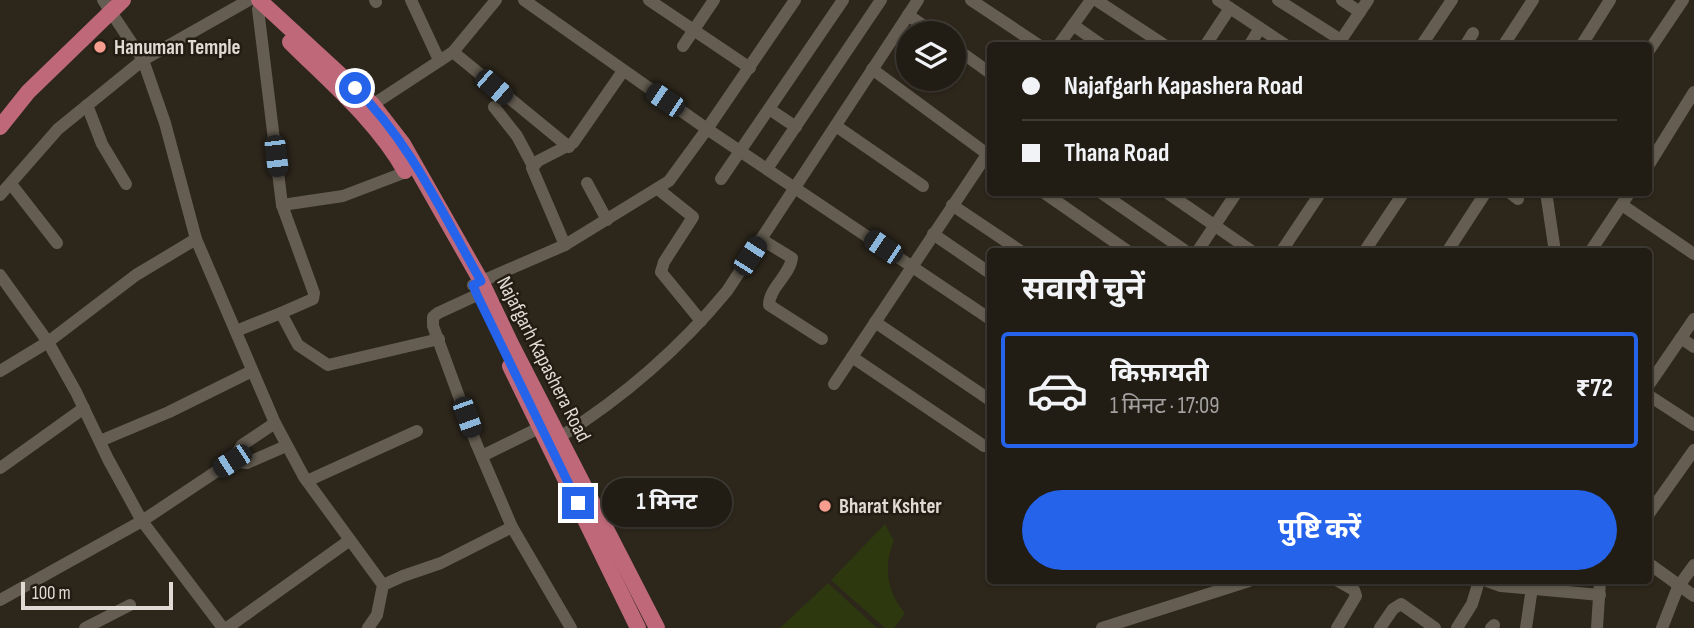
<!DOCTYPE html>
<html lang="hi">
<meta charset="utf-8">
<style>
:root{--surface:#211c14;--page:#2d2922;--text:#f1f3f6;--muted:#a2a1a0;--line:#3e3a34;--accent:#2563eb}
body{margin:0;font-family:"Sofia Sans Condensed","Noto Sans Devanagari",sans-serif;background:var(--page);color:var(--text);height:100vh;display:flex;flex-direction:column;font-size:26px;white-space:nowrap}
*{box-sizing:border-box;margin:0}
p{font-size:23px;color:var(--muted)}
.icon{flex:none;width:38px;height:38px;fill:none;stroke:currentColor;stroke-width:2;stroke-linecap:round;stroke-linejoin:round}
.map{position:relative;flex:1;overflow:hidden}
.drawer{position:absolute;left:987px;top:248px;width:665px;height:336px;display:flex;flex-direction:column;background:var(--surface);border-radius:7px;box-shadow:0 2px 5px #0004,0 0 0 2px var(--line)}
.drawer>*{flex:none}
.guide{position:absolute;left:987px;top:42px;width:665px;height:154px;border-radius:7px;box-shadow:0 2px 5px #0004,0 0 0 2px var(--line);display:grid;align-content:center;height:154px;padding:0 35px;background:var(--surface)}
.buttons{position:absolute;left:896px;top:21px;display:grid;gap:14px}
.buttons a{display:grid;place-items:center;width:70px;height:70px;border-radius:50%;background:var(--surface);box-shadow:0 2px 5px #0004,0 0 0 2px var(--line);font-size:35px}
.scale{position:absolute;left:21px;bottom:18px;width:152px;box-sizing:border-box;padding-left:7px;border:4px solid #dfdad3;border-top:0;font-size:19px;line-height:24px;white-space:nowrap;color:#dfdad3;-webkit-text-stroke:5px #231c12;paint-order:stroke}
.end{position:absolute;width:32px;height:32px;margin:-16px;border:9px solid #2563eb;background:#fff;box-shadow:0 0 0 4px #fff}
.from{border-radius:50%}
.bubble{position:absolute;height:49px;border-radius:24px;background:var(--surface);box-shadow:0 2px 5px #0004,0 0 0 2px var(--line);font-size:23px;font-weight:700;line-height:49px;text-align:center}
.car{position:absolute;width:21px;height:42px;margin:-21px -10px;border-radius:9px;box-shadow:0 0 5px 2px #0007;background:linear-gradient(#222 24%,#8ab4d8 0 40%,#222 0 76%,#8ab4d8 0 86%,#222 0)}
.guide b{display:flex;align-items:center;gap:24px;height:66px;font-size:26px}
.guide b+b{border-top:2px solid var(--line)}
.guide i{width:18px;height:18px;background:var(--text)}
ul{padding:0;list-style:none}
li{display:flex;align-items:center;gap:21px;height:116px;margin:0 14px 10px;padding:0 21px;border:4px solid var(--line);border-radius:7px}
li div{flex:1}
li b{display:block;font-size:26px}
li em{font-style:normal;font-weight:700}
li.on{border-color:var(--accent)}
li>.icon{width:63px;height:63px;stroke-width:1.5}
h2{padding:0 35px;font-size:32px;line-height:84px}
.primary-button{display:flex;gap:14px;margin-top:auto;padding:14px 35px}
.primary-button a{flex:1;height:80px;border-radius:42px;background:var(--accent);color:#fff;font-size:28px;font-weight:700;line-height:80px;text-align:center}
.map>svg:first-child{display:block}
.green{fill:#2e380f}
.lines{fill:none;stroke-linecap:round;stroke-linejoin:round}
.minor{stroke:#655d51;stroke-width:12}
.major{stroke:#be6879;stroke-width:16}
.route{stroke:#2563eb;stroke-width:9}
.poi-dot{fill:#f59d8e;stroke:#231c12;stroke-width:2.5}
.labels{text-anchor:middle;stroke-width:5;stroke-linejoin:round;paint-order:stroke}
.poi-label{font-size:21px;font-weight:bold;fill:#dfdad3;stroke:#231c12;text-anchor:start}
.street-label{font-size:21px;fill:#dfdad3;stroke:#231c12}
</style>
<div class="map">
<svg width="1694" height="628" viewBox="0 0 1694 628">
<rect width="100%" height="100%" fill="#2c261b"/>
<g class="green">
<path d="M885,524l9,17c-11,25 -7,51 11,72l-11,15h-9l-54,-48z"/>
<polygon points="828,583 877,628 780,628"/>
</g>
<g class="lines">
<g class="minor">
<polyline points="103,0 143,60 165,123 196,239 275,423 304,477 383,585 377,615 368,628"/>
<polyline points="375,0 376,2"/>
<polyline points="411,0 439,60"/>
<polyline points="524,0 707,129 990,319"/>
<polyline points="649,0 750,68"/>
<polyline points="971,0 1040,46"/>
<polyline points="1096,0 1166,46"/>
<polyline points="1218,0 1287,46"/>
<polyline points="1278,0 1341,40"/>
<polyline points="1342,0 1360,12"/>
<polyline points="258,9 282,205 314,293 313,299 281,313"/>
<polyline points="908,15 934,33"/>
<polyline points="1073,25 1103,46"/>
<polyline points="683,46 714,0"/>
<polyline points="1058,46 1091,0"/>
<polyline points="1205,46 1230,8"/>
<polyline points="1249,46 1260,28"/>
<polyline points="1337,46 1368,0"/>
<polyline points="1421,46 1452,0"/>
<polyline points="1465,46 1473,33"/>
<polyline points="1503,46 1533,0"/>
<polyline points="1581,46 1610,0"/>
<polyline points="954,47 990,73"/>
<polyline points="453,52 569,147"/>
<polyline points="1648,52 1683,0"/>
<polyline points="872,69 990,156"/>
<polyline points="87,105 102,144 126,184"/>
<polyline points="494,107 517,136 533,166"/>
<polyline points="366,109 453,52 496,0"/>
<polyline points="769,109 796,127"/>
<polyline points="836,126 923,186"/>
<polyline points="1648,166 1694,92"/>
<polyline points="767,169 881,0"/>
<polyline points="721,179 843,0"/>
<polyline points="587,183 607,220"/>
<polyline points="11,184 57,243"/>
<polyline points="658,189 693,217 664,262 661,272 701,321"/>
<polyline points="1043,192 1129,252"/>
<polyline points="1100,192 1187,252"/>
<polyline points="1166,192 1253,252"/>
<polyline points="1509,192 1518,199"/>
<polyline points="1546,192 1555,252"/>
<polyline points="0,195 58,129 143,60 249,0"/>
<polyline points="282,205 343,196 406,172"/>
<polyline points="952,205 1022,252"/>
<polyline points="1622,205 1694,254"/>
<polyline points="933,234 990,273"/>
<path d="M761,239l31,19c-2,17 -23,30 -23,47l53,34"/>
<polyline points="565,245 532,168 538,161 573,143 623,71"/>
<polyline points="1197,252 1237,192"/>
<polyline points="1281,252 1321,192"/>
<polyline points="1364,252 1404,192"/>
<polyline points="1447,252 1486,192"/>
<polyline points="1590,252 1630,192"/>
<polyline points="0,275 48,342 76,392 108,459 142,521 223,628"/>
<polyline points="473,285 565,245 669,181 707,129 795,0"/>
<polyline points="477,295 438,313 433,317 433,326 476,443 512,527 571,628"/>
<polyline points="875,322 990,400"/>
<polyline points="236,331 281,313 298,345 328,365 439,339"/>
<polyline points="1681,338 1694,347"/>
<polyline points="852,357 984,446"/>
<polyline points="0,371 48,342 136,275 196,239"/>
<polyline points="834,384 990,150"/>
<polyline points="1648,386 1694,319"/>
<polyline points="1648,395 1694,425"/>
<polyline points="275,423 242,445 232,461 247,463 286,446"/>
<path d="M560,437c62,-39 120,-89 167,-146l191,-291"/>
<polyline points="100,441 169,412 252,371"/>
<polyline points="482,456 541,427"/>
<polyline points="0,468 84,408"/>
<polyline points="307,481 417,431"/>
<polyline points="1648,515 1694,450"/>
<polyline points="1648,563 1694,596"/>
<polyline points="1487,581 1501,586 1600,595"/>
<polyline points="383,585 403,576 441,563 512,527"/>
<polyline points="0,600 142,521 232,461"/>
<polyline points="85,628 130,605"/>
<polyline points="227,628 350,540"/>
<polyline points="1102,628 1249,581"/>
<polyline points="1337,628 1356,596 1354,590 1338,581"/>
<polyline points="1380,628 1393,609 1401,604 1435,628"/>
<polyline points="1457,628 1472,604 1479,581"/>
<polyline points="1491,628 1494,625"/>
<polyline points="1526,628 1533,581"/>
<polyline points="1597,628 1600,581"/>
<polyline points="1662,628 1678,587 1694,565"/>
</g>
<g class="major">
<polyline points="259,0 372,104 403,144 481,281 511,344 657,628"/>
<path d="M290,42c40,40 87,79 115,129"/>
<polyline points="0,127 28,92 123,0"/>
<polyline points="510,366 638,628"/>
</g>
</g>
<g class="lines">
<path class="route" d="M355,88c55,53 88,127 126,193l-8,4 4,10 101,208"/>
</g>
<g class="poi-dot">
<circle cx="100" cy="47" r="7"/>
<circle cx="825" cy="506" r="7"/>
</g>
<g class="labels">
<g class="poi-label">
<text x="114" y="54">Hanuman Temple</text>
<text x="839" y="513">Bharat Kshter</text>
</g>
<g class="street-label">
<text transform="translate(544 359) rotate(63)" y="7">Najafgarh Kapashera Road</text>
</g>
</g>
</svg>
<div class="buttons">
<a><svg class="icon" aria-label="layers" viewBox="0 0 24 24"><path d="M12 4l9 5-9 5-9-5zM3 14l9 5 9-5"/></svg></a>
</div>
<div class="scale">100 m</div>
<i class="end from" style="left:355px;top:88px"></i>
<i class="end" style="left:578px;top:503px"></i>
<div class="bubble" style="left:602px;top:478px;width:130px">1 मिनट</div>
<i class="car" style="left:494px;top:87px;rotate:131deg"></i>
<i class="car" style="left:665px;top:100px;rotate:304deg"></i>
<i class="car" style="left:276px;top:156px;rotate:173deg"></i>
<i class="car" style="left:883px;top:247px;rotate:304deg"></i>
<i class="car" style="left:750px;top:256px;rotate:33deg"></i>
<i class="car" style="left:467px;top:417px;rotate:160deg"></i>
<i class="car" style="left:232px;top:461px;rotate:237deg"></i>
<div class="guide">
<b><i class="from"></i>Najafgarh Kapashera Road</b>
<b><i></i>Thana Road</b>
</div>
<section class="drawer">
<h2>सवारी चुनें</h2>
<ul>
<li class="on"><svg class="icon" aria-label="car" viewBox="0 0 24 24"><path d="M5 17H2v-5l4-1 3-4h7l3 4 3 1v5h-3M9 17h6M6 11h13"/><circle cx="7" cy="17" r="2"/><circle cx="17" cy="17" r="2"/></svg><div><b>किफ़ायती</b><p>1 मिनट · 17:09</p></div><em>₹72</em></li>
</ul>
<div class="primary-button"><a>पुष्टि करें</a></div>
</section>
</div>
